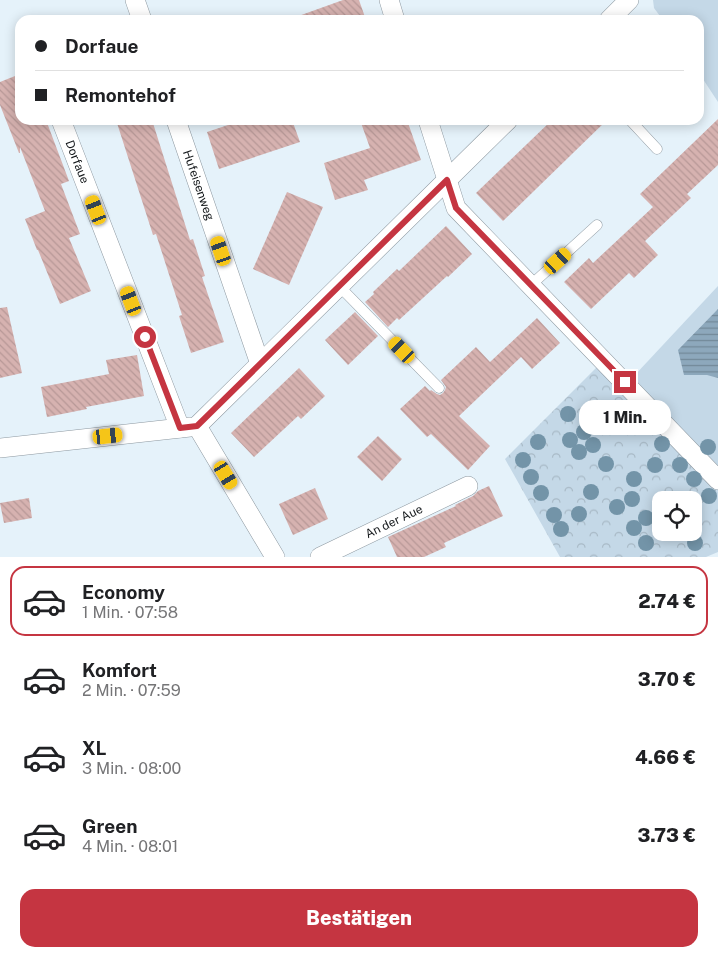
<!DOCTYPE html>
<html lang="de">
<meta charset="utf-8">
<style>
:root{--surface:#fff;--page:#f6f6f6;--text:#202124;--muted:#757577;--line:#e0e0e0;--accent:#c53541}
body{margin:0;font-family:"Public Sans",sans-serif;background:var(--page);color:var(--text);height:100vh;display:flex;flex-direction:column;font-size:19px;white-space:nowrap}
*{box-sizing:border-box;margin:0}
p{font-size:16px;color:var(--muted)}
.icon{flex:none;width:28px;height:28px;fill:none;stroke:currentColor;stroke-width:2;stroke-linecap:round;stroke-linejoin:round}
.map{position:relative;height:557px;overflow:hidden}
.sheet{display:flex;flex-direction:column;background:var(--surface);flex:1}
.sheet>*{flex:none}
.banner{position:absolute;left:15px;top:15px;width:689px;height:110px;border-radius:15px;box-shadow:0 2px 12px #0003;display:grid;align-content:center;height:110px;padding:0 20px;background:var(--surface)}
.tools{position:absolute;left:652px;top:491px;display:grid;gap:10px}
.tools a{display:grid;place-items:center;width:50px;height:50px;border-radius:10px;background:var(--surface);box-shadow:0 2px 12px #0003;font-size:25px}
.end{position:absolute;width:22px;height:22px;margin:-11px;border:6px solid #c53541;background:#fff;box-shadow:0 0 0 2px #fff}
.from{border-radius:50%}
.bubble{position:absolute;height:35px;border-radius:15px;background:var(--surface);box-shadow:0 2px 12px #0003;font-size:16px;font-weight:800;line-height:35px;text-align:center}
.car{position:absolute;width:15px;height:30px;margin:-15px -8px;border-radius:6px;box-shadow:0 0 4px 1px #0007;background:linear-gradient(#f5c518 24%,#345 0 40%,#f5c518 0 76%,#345 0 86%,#f5c518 0)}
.banner b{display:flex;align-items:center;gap:18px;height:48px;font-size:19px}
.banner b+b{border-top:1px solid var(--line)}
.banner i{width:12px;height:12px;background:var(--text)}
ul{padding:9px 0 0;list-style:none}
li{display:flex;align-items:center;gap:15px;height:70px;margin:0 10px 8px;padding:0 10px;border:2px solid transparent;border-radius:15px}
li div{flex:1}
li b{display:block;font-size:19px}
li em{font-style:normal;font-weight:800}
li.current{border-color:var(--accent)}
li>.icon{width:45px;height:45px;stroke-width:1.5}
.button{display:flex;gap:10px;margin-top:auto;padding:10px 20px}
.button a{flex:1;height:58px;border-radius:15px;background:var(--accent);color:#fff;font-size:20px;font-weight:800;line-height:58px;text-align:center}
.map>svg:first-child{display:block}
.grass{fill:#c4d8e7}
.forest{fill:url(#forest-crowns);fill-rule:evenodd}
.water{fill:url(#water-rules)}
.building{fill:url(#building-back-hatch)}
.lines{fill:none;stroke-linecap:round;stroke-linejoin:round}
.lane-casing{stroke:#8d98a0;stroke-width:11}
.street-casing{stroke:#8d98a0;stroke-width:20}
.lane{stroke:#fff;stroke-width:10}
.street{stroke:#fff;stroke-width:19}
.tree{fill:#7394a8}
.route{stroke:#c53541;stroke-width:6}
.labels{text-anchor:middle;stroke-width:4;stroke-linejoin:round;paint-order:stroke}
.street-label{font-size:12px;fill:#14181b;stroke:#fff}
</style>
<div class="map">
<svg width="718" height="557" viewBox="0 0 718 557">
<defs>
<pattern id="forest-crowns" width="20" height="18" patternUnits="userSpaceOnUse" patternTransform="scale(1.25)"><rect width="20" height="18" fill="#c4d8e7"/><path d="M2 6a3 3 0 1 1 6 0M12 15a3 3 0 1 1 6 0" fill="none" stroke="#a8b9c6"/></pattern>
<pattern id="water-rules" width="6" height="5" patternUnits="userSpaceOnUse" patternTransform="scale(1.25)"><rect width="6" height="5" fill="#8da8bc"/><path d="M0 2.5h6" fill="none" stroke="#728898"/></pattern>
<pattern id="building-back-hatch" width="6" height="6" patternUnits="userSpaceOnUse" patternTransform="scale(1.25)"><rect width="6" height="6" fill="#d6b2b0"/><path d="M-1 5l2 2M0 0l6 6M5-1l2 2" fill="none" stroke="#b79897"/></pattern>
</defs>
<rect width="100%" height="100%" fill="#e5f2fa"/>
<g class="grass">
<polygon points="653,0 718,0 718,102 699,73 699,20 663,20 654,8"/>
<polygon points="718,286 718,492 620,391"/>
</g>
<path class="forest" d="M597,367l121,125v60l-12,5h-146l-55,-98zM661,500h33v32h-33z"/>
<polygon class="water" points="718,309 718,378 707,375 684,375 678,350"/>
<g class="building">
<polygon points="343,0 359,0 366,20 294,20 293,18"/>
<polygon points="20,74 20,120 46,120 69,181 61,184 80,234 69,238 91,291 60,304 38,250 37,250 25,219 45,211 20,147 20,153 19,153 0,105 0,82"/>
<polygon points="718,119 718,165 687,194 691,198 645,241 658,255 634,278 629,273 591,309 564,282 589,258 593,263 653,207 640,194"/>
<polygon points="116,120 152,120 190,240 193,239 205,276 202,277 224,342 191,353 179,316 182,315 156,234 153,235"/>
<polygon points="243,120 292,120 300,142 219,169 207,132"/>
<polygon points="360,120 407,120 421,160 364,180 368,190 335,200 324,163 370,148"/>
<polygon points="552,120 607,120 503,221 476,193"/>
<polygon points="287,192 323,207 289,285 253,269"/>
<polygon points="446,226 472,254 448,277 447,276 399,320 397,318 388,327 365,302 374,294 373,292 397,269 399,271"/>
<polygon points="7,307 22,373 0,378 0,308"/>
<polygon points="355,312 378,336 348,365 325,340"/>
<polygon points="537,318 560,343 532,369 521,357 459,416 490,446 468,470 431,434 427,437 400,409 425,386 430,391 431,390 437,394 440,395 443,393 445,390 446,387 441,380 476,347 490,362"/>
<polygon points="137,355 144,396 86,407 87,409 47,417 41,387 109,374 106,360"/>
<polygon points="299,368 325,396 301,419 298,416 254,457 231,433"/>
<polygon points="378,436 402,459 382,481 357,457"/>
<polygon points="489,486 503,516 444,543 446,547 424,557 397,557 388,537 456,506 455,505 473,496 478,491"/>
<polygon points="315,488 328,519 293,535 279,504"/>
<polygon points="29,498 32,518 4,523 0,503"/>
</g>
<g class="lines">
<defs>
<g id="lane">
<polyline points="630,120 657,149"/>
<polyline points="531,285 597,225"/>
<polyline points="339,286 439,388"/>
</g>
<g id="street">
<polyline points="135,0 142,20"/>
<polyline points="389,0 395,20"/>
<polyline points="609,20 629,0"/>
<path id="s1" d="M61,120l119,308"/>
<path id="s2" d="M176,120l84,244"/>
<polyline points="428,120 456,208 718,480"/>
<polyline points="197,426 508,120"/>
<polyline points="197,426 275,557"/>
<polyline points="0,448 190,427"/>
<path id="s3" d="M320,557l148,-71"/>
</g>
</defs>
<use href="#lane" class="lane-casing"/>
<use href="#street" class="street-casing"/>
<use href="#lane" class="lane"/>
<use href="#street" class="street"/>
</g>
<g class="tree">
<circle cx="568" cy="414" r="8"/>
<circle cx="584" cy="432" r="8"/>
<circle cx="570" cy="440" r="8"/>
<circle cx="538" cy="442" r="8"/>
<circle cx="662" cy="444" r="8"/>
<circle cx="593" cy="445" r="8"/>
<circle cx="708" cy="447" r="8"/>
<circle cx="579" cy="452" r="8"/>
<circle cx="523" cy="460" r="8"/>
<circle cx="606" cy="464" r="8"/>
<circle cx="655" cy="465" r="8"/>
<circle cx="680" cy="465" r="8"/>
<circle cx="531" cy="477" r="8"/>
<circle cx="634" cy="479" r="8"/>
<circle cx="694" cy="479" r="8"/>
<circle cx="591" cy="492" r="8"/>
<circle cx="541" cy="493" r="8"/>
<circle cx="709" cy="496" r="8"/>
<circle cx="632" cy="499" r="8"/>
<circle cx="617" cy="507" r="8"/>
<circle cx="579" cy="514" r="8"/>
<circle cx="554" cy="515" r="8"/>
<circle cx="646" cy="518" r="8"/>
<circle cx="634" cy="528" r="8"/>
<circle cx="561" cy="529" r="8"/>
<circle cx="646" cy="543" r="8"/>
<circle cx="695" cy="543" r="8"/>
</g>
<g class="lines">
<polyline class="route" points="145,337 180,428 197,426 447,180 456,208 625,382"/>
</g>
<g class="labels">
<g class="street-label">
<text dy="4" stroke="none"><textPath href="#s1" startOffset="45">Dorfaue</textPath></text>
<text dy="4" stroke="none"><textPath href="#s2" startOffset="69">Hufeisenweg</textPath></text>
<text dy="4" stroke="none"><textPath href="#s3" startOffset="82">An der Aue</textPath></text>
</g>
</g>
</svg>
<div class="tools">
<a><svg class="icon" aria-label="locate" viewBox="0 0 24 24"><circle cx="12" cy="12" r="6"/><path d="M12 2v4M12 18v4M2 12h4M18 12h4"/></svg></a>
</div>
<i class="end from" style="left:145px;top:337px"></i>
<i class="end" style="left:625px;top:382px"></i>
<div class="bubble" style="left:579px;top:400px;width:92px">1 Min.</div>
<i class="car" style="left:96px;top:210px;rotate:339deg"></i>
<i class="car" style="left:221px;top:251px;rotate:341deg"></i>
<i class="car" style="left:558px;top:261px;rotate:48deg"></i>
<i class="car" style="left:131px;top:301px;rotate:339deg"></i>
<i class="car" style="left:402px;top:350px;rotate:316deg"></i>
<i class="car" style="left:108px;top:436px;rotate:84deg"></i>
<i class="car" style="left:226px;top:475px;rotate:149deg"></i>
<div class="banner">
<b><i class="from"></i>Dorfaue</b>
<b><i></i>Remontehof</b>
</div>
</div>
<section class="sheet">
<ul>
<li class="current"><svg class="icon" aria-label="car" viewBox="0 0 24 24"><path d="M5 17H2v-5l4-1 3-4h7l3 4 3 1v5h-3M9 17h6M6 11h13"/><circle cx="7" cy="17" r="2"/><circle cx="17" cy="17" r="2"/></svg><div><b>Economy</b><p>1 Min. · 07:58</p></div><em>2.74 €</em></li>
<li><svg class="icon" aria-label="car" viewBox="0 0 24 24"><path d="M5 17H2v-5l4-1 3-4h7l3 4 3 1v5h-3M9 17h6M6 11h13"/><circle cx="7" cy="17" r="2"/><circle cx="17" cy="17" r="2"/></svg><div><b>Komfort</b><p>2 Min. · 07:59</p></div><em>3.70 €</em></li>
<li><svg class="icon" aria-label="car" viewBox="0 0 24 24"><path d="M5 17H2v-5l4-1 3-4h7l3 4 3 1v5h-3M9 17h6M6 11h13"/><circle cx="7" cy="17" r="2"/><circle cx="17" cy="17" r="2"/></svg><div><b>XL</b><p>3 Min. · 08:00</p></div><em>4.66 €</em></li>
<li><svg class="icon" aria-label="car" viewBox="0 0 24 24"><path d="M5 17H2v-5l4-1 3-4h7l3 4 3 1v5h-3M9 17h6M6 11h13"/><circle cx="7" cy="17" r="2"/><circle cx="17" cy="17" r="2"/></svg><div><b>Green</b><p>4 Min. · 08:01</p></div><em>3.73 €</em></li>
</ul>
<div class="button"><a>Bestätigen</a></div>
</section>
